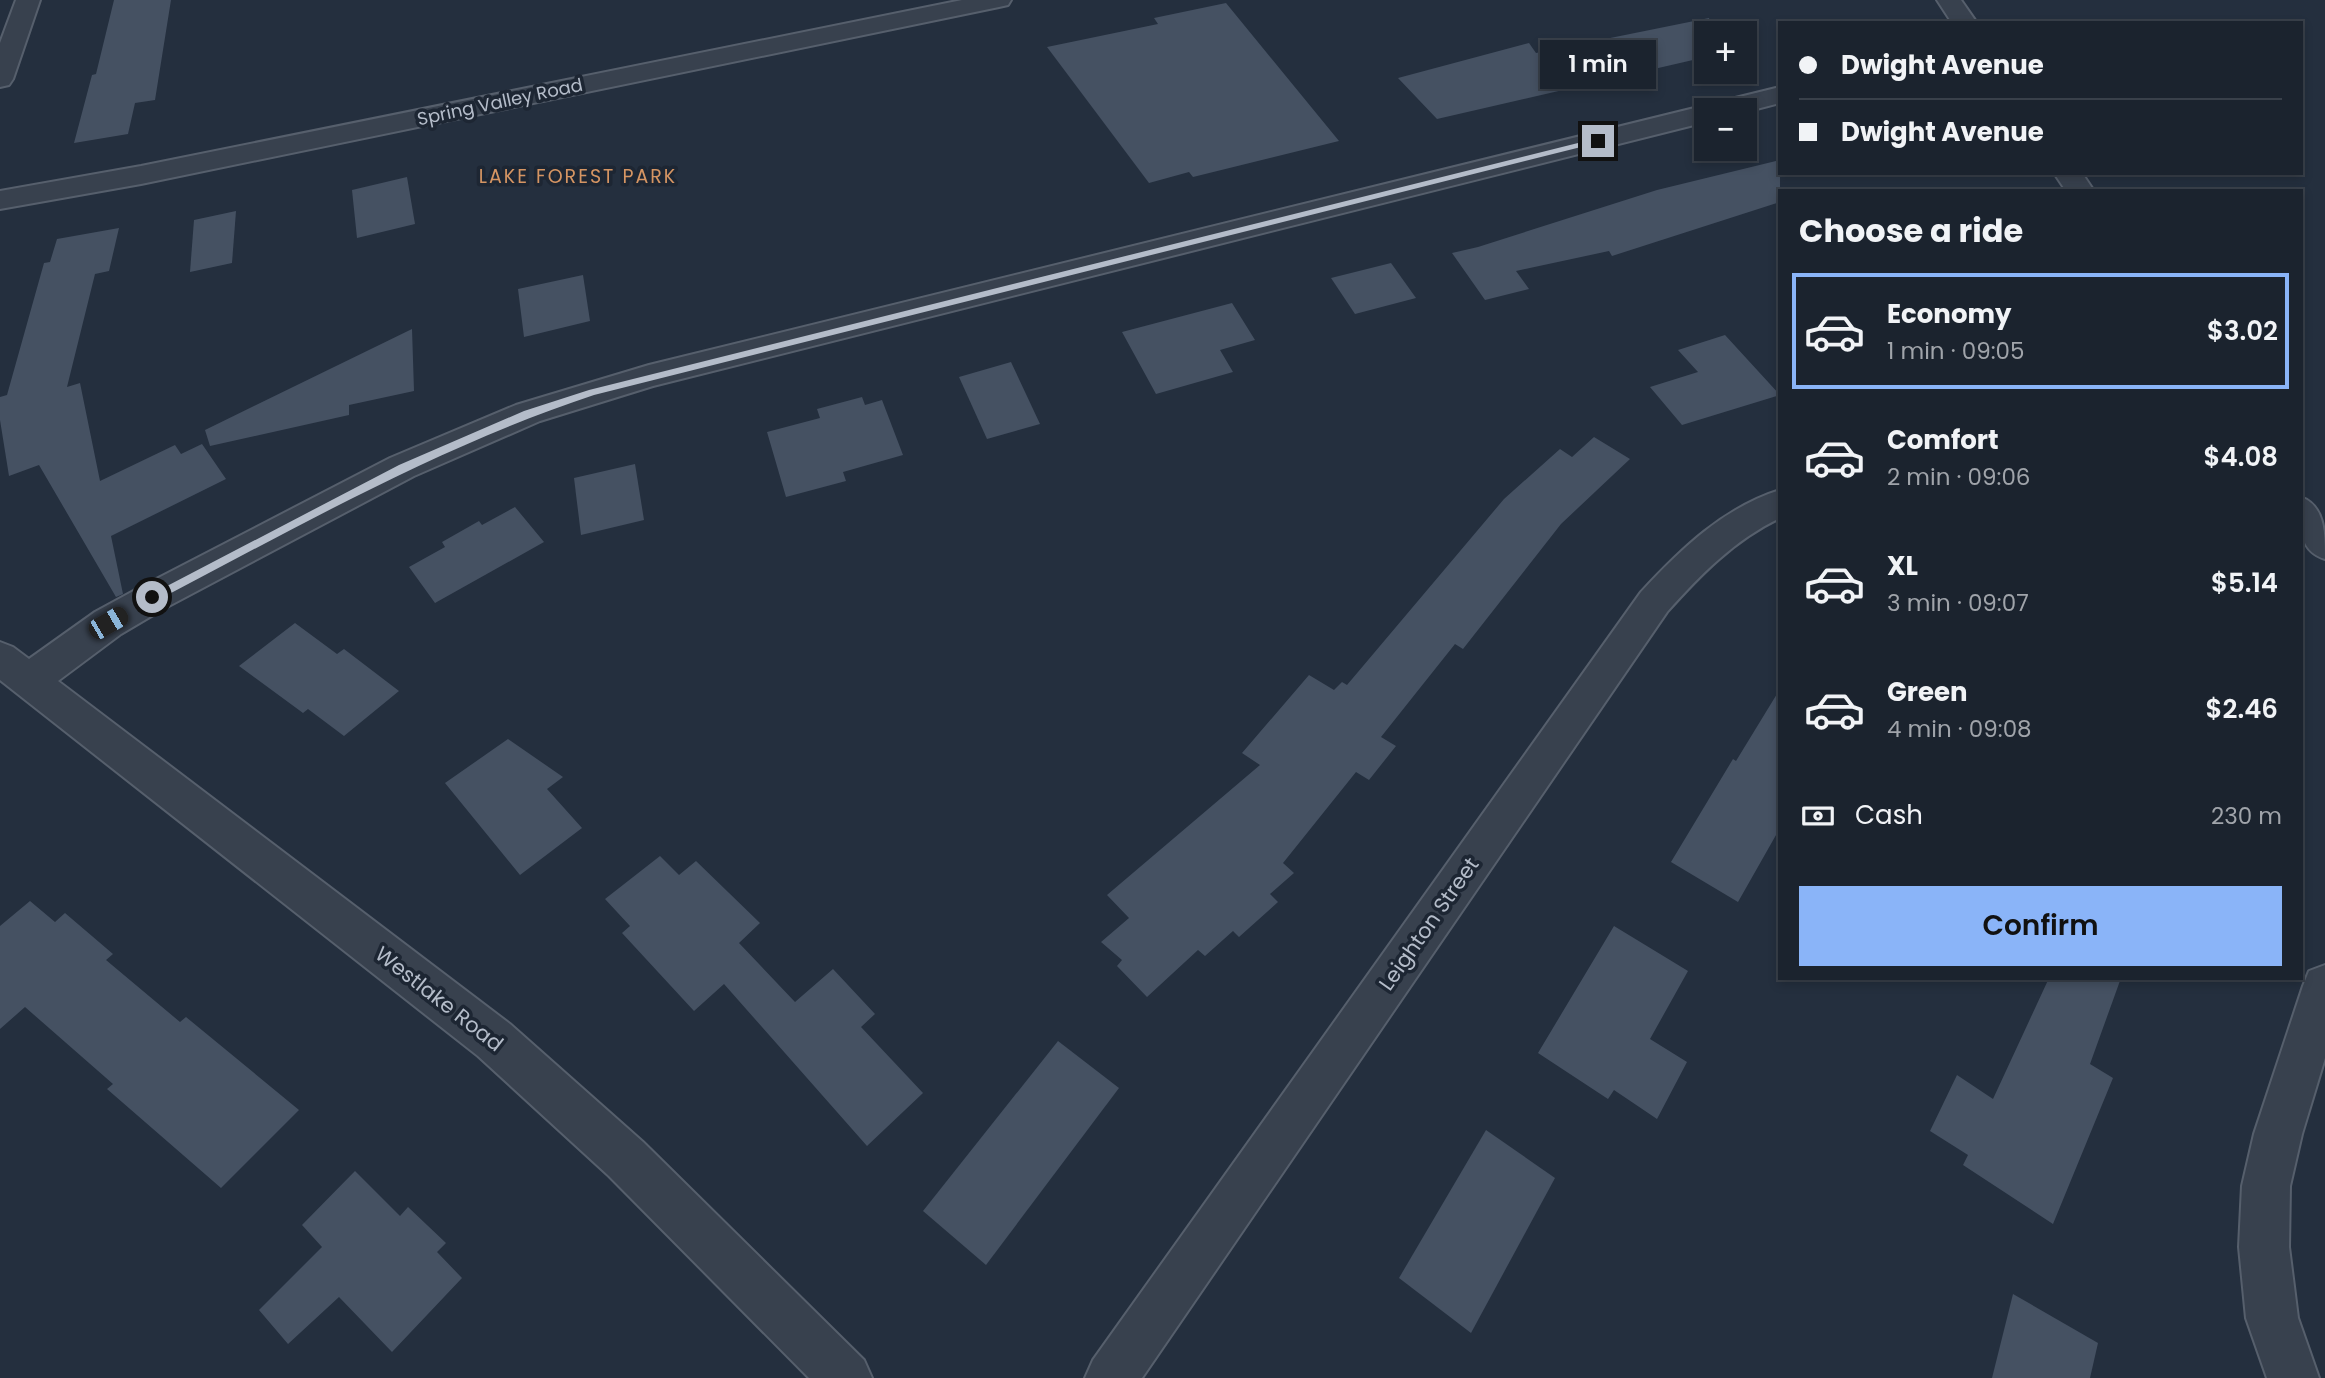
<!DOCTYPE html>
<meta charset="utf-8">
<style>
:root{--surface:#1b232e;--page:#282f3a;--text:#f1f3f6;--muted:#a0a4aa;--line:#39404a;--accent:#8ab4f8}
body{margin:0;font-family:Poppins,sans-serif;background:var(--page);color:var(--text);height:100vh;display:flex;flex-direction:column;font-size:26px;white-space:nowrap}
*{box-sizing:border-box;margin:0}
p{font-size:23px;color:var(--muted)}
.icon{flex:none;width:38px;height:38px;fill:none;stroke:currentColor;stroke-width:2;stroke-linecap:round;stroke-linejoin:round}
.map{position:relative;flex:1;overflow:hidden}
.sheet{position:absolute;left:1778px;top:189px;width:525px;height:791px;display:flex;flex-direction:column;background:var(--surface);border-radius:0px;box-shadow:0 4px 10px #0003,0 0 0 2px var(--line)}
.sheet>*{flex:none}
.guide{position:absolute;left:1778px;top:21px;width:525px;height:154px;border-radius:0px;box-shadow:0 4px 10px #0003,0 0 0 2px var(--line);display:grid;align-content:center;height:154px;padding:0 21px;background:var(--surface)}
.controls{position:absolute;left:1694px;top:21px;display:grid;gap:14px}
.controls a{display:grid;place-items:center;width:63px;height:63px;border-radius:0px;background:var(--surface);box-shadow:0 4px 10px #0003,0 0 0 2px var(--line);font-size:35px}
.end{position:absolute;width:32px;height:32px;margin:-16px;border:9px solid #b4bcc9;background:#111;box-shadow:0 0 0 4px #111}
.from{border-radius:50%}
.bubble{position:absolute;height:49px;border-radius:0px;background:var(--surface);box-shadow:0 4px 10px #0003,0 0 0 2px var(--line);font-size:23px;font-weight:600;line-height:49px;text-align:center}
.car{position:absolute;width:21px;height:42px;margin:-21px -10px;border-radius:9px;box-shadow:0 0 5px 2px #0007;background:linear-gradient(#222 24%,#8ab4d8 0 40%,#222 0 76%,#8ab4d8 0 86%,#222 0)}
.guide b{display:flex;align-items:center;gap:24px;height:66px;font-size:26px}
.guide b+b{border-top:2px solid var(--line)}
.guide i{width:18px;height:18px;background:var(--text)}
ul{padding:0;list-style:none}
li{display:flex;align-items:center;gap:21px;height:116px;margin:0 14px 10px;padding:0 7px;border:4px solid transparent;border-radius:0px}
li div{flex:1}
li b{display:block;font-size:26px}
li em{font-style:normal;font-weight:600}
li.selected{border-color:var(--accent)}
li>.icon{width:63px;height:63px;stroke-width:1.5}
h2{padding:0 21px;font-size:32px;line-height:84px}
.pay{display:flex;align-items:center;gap:18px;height:77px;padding:0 21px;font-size:26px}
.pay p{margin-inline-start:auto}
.button{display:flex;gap:14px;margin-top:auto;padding:14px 21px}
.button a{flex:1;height:80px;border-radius:0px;background:var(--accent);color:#111;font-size:28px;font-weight:600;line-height:80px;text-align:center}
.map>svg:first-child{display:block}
.building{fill:#455162}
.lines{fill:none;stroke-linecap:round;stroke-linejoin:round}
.minor-casing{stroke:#565f6c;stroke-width:4}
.minor{fill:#38414e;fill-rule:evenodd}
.route{fill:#b4bcc9}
.labels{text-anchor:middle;stroke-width:7;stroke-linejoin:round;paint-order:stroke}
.far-street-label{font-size:18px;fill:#b4bcc9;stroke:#1d2633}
.far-neighbourhood-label{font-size:19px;letter-spacing:2px;fill:#d59563;stroke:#1d2633}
.street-label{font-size:21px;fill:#b4bcc9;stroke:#1d2633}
</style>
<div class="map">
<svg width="2325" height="1378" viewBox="0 0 2325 1378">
<rect width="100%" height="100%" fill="#242f3e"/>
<g class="building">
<polygon points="114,0 171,0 155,100 135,103 128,134 74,143 92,75 96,74"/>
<polygon points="1226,3 1339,141 1193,177 1189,172 1149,183 1047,47 1158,24 1154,18"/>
<polygon points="1709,18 1712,33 1706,33 1706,57 1437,119 1398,78 1529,43 1536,53"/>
<polygon points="1780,160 1780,202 1612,256 1609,251 1516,271 1529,289 1485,300 1452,253 1478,247 1657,190"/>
<polygon points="407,177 415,224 357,238 352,190"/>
<polygon points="236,211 232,263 190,272 194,220"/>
<polygon points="119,228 109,271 95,274 67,387 80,383 100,481 175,445 181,454 202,444 226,479 111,536 123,594 116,597 39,465 9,476 0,420 0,397 7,395 44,263 50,262 57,239"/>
<polygon points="1391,263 1416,298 1355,314 1331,278"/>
<polygon points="583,275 590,321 524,337 518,289"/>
<polygon points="1232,303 1255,340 1220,350 1233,372 1156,394 1122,332"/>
<polygon points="412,329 414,391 349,405 349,415 210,446 205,430"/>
<polygon points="1725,335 1780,395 1682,425 1650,387 1698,372 1678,350"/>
<polygon points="1011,362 1040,424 987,439 959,377"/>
<polygon points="862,397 865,405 882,400 903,455 843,472 846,481 786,497 767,432 820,418 817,409"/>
<polygon points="1594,437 1630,459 1561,524 1463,649 1455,644 1412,698 1381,737 1396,746 1369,780 1356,772 1283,863 1294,873 1270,894 1278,902 1239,937 1233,931 1205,956 1198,950 1147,997 1117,966 1122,960 1101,942 1129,918 1107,895 1260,765 1242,753 1309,675 1334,690 1342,682 1347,685 1504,499 1560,449 1572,457"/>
<polygon points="635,464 644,520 581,535 574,478"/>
<polygon points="515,507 544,542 435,603 409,567 445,547 442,542 479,521 482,525"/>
<polygon points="295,623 337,654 344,649 399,691 344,736 308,709 303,713 239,666"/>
<polygon points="1780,689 1780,828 1738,902 1671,862 1733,759 1736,761"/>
<polygon points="508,739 563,777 547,789 582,828 520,875 445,783"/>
<polygon points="660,856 679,875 696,861 760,923 739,943 795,1002 833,969 875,1014 861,1027 923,1093 867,1146 724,984 694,1011 622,933 630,926 605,899"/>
<polygon points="30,901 55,922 65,913 113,954 106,960 180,1022 186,1017 299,1110 221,1188 107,1089 113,1084 25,1007 0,1029 0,926"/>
<polygon points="1614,926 1688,971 1650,1039 1687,1062 1657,1119 1614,1090 1608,1099 1538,1053"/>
<polygon points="2049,978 2121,978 2090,1064 2113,1078 2053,1224 1963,1165 1968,1155 1930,1131 1957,1075 1993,1099"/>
<polygon points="1058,1041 1119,1088 986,1265 923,1211"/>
<polygon points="1486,1130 1555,1178 1471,1333 1399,1278"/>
<polygon points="355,1171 400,1216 408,1207 446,1243 437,1252 462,1278 392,1352 339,1297 288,1344 259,1310 322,1247 302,1225"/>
<polygon points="2013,1294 2098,1343 2090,1378 1992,1378"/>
</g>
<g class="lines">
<defs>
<g id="minor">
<polygon points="16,0 40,0 13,79 9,85 0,87 0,43"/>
<polygon points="962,0 1011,0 1008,5 999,7 141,184 0,209 0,191 141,166"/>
<polygon points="1937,0 1961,0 1977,23 1952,23"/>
<polygon points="1780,87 1780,103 1745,112 1706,110 1706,122 653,386 540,421 414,476 165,608 121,634 58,681 510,1024 643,1142 864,1360 872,1378 809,1378 609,1176 478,1056 0,680 0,642 13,647 29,659 95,612 139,588 390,458 516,405 649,365"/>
<polygon points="2054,173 2082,173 2094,191 2066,191"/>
<path d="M1780,490v28c-46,22 -80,57 -113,94l-525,766h-57l8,-18 548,-768c40,-43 82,-84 139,-102z"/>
<path d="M2301,497c24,9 24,36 24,62 -29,-9 -24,-37 -24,-62z"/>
<polygon points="2325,965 2325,1058 2302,1134 2290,1186 2289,1247 2298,1318 2319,1378 2267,1378 2246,1318 2239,1247 2242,1186 2254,1134 2303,986 2309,971"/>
</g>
</defs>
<use href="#minor" class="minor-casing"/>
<use href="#minor" class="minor"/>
</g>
<path class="route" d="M1598,138l3,4 -1007,253c-154,51 -295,131 -438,206h-8l-2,-4 253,-132 125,-54 65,-21z"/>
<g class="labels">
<g class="far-street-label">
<text transform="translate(500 102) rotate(-12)" y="6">Spring Valley Road</text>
</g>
<g class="far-neighbourhood-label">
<text x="578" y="183">LAKE FOREST PARK</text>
</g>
<g class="street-label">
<text transform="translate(1429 924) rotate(-55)" y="7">Leighton Street</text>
<text transform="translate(439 999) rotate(38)" y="7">Westlake Road</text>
</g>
</g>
</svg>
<div class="controls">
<a>+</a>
<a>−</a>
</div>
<i class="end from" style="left:152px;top:597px"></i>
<i class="end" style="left:1598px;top:141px"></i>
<div class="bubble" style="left:1540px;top:40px;width:116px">1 min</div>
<i class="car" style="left:108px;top:623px;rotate:60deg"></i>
<div class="guide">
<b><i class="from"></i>Dwight Avenue</b>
<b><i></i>Dwight Avenue</b>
</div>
<section class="sheet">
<h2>Choose a ride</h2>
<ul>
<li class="selected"><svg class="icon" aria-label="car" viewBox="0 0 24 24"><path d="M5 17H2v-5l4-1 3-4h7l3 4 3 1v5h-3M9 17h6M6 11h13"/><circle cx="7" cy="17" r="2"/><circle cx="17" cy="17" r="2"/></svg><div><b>Economy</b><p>1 min · 09:05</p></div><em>$3.02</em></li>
<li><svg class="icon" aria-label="car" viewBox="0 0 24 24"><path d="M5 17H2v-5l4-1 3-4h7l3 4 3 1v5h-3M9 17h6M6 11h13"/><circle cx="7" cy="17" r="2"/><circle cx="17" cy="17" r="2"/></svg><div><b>Comfort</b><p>2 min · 09:06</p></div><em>$4.08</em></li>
<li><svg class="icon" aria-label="car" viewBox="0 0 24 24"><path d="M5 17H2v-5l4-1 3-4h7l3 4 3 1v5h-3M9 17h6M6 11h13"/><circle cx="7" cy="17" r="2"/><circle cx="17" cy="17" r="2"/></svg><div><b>XL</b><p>3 min · 09:07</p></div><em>$5.14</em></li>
<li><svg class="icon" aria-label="car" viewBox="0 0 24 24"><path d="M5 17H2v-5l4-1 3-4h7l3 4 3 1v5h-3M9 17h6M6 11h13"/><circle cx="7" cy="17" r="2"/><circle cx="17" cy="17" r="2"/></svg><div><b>Green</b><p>4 min · 09:08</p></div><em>$2.46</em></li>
</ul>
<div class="pay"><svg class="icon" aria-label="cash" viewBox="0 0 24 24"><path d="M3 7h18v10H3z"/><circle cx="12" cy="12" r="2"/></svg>Cash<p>230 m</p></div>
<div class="button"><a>Confirm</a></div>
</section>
</div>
